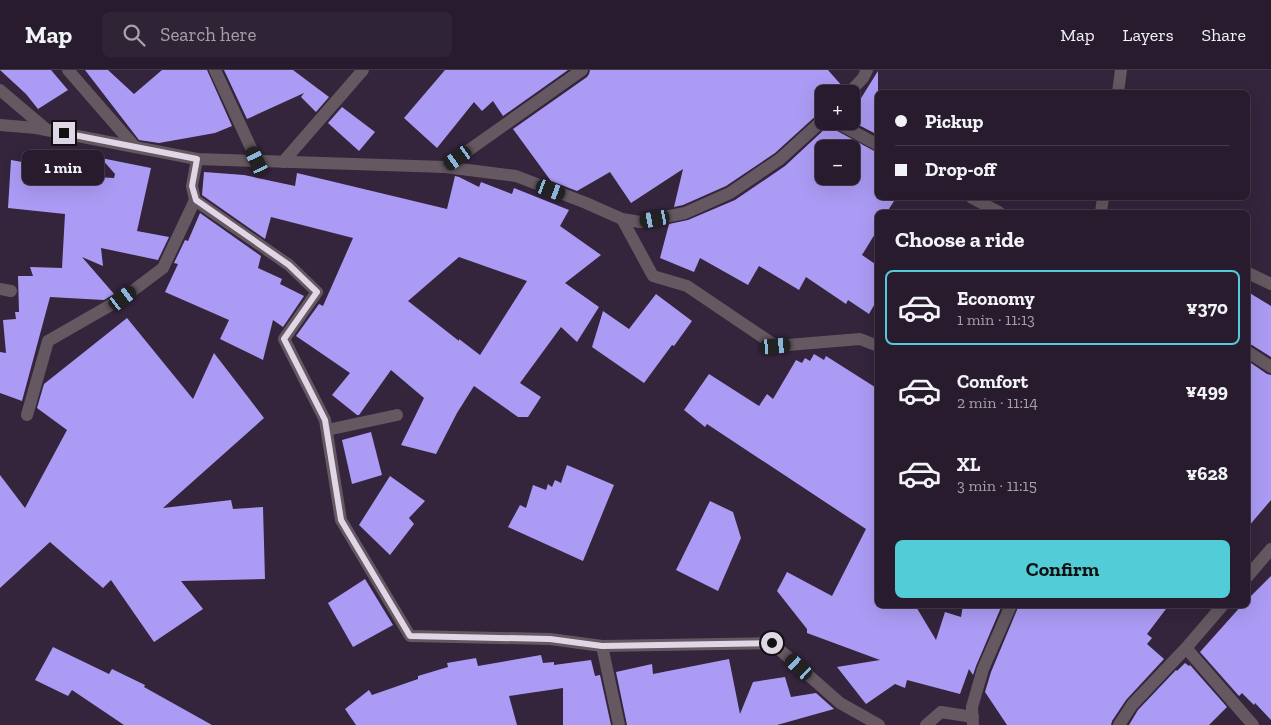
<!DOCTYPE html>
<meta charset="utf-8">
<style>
:root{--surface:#271b2d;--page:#2f2435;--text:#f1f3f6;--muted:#a4a1aa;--line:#433949;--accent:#52ccd6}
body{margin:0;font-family:"Zilla Slab",serif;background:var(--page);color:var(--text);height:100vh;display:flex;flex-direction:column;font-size:19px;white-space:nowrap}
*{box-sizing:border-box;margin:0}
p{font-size:16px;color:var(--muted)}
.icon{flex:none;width:28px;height:28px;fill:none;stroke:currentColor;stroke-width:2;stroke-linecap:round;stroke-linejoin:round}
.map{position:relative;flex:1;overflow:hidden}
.details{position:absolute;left:875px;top:140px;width:375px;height:398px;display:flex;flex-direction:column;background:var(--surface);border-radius:8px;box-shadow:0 5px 20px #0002,0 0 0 1px var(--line)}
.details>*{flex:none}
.guide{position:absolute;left:875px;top:20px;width:375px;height:110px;border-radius:8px;box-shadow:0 5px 20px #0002,0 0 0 1px var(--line);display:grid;align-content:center;height:110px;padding:0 20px;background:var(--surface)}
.tools{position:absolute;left:815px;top:15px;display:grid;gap:10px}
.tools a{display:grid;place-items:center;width:45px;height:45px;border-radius:8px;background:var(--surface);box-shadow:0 5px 20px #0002,0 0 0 1px var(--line);font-size:25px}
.end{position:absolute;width:22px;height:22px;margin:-11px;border:6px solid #e0d6e5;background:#111;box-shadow:0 0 0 2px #111}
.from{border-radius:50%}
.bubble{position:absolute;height:35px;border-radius:8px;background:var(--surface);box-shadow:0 5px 20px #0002,0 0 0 1px var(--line);font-size:16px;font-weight:800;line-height:35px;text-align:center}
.car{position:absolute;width:15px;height:30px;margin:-15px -8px;border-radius:6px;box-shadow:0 0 4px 1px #0007;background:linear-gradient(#222 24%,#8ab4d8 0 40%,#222 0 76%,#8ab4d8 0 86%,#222 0)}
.guide b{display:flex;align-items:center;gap:18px;height:48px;font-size:19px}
.guide b+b{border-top:1px solid var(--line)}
.guide i{width:12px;height:12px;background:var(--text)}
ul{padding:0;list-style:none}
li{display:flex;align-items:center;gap:15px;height:75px;margin:0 10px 8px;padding:0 10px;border:2px solid transparent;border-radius:8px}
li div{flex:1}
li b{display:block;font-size:19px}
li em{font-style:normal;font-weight:800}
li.selected{border-color:var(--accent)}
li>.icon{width:45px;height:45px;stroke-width:1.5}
h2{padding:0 20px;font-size:22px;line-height:60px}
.action{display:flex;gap:10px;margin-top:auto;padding:10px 20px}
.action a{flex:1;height:58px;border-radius:8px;background:var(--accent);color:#111;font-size:20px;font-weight:800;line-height:58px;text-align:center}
header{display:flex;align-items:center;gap:30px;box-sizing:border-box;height:70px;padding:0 25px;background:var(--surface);border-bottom:1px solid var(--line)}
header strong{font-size:24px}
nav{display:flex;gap:28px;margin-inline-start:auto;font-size:18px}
.search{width:350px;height:45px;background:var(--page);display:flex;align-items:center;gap:12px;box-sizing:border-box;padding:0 18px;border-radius:8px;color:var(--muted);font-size:19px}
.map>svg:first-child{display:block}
.building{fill:#ac9bf4;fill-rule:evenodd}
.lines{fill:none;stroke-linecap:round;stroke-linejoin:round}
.street{stroke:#655861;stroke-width:12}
.route{stroke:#e0d6e5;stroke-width:6}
</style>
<header>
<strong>Map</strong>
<div class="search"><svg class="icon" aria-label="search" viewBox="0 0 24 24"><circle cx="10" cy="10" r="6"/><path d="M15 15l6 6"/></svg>Search here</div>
<nav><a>Map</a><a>Layers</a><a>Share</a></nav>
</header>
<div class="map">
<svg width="1271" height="655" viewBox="0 0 1271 655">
<rect width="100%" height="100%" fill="#34243c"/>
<g class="building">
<polygon points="0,0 51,0 68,20 38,39 26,24"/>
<polygon points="85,0 108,0 134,24 162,0 207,0 232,56 215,63 159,73 139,70"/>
<polygon points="224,0 293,0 329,27 316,42 301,27 304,23 247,49"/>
<polygon points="445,0 568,0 503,46 493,31 482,41 474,32 437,78 404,48"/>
<polygon points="590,0 828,0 843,17 840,24 824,24 824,41 819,43 775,83 726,116 683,135 674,137 683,99 631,133 610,102 577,121 551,111 513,59 587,7 589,4"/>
<polygon points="878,1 878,65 851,51 851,31 854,29 858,33"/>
<polygon points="342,37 375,62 359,81 328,53"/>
<path d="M828,56l50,27v45h18l-9,14h-9v17l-16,26 16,11v32l-9,16 -21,-14 -2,4 -40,-27 -7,13 -40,-24 -11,19 -48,-27 -6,14 -34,-14 9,-34 19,-4 47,-20 50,-34zM824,79h27v27h-27z"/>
<polygon points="23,82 59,87 57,105 114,108 115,104 101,88 151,98 137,161 169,167 158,190 101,178 103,196 82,187 114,224 104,230 50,227 22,331 0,323 0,282 6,283 3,250 16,249 15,242 19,242 18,206 33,206 30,197 62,198 65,144 8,138 11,90 22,92"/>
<path d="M204,102l40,3 51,11 2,-13 150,36 8,-33 4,1 20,10 2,-5 31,12 2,-6 55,22 -9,16 41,29 -36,28 34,24 -22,35 -16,-15 -41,56 21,14 -13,20h-10l-44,-31 -17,27 -21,41 -35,-9 23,-47 -33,-28 -32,45h-2l-25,-20 18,-22 -54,-37 23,-32 4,2 30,-68 -82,-21 -6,22 -63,-44zM459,187l68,24 -47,74 -21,-16v2l-51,-40z"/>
<polygon points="200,143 261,186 258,198 282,209 280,214 304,226 283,257 273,250 263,290 220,269 229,250 165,222 178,194 174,193 185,170 188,171"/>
<polygon points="1248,222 1271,236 1271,287 1252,275 1248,274"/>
<polygon points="656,224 692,251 674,276 672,275 644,313 592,277 603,241 629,259"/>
<polygon points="127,248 193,329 214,283 264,348 163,438 231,430 233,439 263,437 265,509 181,511 203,539 154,572 111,510 103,518 50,472 0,518 0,405 25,438 67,360 37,338 44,314"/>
<polygon points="814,284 824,290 826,286 878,319 878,535 915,535 936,570 945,542 961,547 963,535 1002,535 976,596 973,605 969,599 960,624 907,610 905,618 895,614 866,634 837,597 880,590 807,563 807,559 777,521 787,502 832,526 866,459 707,354 705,357 684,340 709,304 759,336 767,324 773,329 796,290 802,293 805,288 810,291"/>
<polygon points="1248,291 1267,304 1271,305 1271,430 1248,457"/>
<polygon points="371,362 382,405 352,414 342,370"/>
<polygon points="567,395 614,415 583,491 508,457 520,435 526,438 533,415 546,420 548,414 552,417 555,410 561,413"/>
<polygon points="390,406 425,431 409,448 414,454 390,485 359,455"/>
<polygon points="710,431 733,442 741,468 718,521 676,500"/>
<polygon points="1271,506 1271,650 1255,633 1254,635 1242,623 1239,626 1200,582 1242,535 1248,535 1248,529"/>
<polygon points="365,509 393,555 353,577 328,533"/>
<polygon points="1019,535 1169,535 1147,564 1152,568 1147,574 1164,589 1126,630 1112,651 1111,655 1007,655 985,622 991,602"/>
<polygon points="53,577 109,604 112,599 145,615 144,617 212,655 124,655 72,620 68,626 35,610"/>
<polygon points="541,585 543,593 554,592 554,595 591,590 595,606 600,605 611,655 563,655 563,618 509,626 517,655 356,655 345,639 369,620 372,625 418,609 418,606 448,597 447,593 476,588 478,596"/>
<polygon points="729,589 740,644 753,612 785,607 791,627 816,623 834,639 777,655 627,655 616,602 652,594 653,604"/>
<polygon points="1185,593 1189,596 1190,595 1227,637 1209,655 1129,655 1138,640 1176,600 1177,601"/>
</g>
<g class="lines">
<g class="street">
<polyline points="68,0 135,77"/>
<polyline points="215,0 257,91"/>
<polyline points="0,20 46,59"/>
<polyline points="1118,22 1121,0"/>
<polyline points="848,24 863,8 867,0"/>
<polyline points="834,51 878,75"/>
<polyline points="0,55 36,58 197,89 445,97 516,106 586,133 622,149 640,152 685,143 730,123 780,89 824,49"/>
<polyline points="197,89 192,116 195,130 289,195 317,222 284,269 325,350 341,450 410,566 550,569 602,576 772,573 840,633 879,655"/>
<polyline points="283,92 363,0"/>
<polyline points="445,97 582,0"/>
<polyline points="972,128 999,142"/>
<polyline points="1101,142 1103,128"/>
<polyline points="622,149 653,206 687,216 776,276 860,269 878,276"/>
<polyline points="1248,203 1271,214"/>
<polyline points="0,219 11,221"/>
<polyline points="1248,282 1271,297"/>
<polyline points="27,345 48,271 123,228 163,198 195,130"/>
<polyline points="327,360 397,345"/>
<polyline points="1248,506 1271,479"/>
<polyline points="602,576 619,655"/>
<polyline points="1186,578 1253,655"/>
<polyline points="926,655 941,642 973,647"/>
<polyline points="973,655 972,637 983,599 1011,535"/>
<polyline points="1119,655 1132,635 1186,578 1223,535"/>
</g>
</g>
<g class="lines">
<polyline class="route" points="64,63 197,89 192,116 196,130 289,195 317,222 284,269 325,350 341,450 410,566 550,569 602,576 772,573"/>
</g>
</svg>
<div class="tools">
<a>+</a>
<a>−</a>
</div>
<i class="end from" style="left:772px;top:573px"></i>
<i class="end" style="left:64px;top:63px"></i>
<div class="bubble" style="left:22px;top:80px;width:82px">1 min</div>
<i class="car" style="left:458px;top:88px;rotate:235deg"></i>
<i class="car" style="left:257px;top:91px;rotate:335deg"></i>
<i class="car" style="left:551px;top:120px;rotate:111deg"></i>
<i class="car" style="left:655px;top:149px;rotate:260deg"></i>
<i class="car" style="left:123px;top:228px;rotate:53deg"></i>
<i class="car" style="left:776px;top:276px;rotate:85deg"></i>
<i class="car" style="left:799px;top:597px;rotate:312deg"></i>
<div class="guide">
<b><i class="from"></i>Pickup</b>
<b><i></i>Drop-off</b>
</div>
<section class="details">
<h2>Choose a ride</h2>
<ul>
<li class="selected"><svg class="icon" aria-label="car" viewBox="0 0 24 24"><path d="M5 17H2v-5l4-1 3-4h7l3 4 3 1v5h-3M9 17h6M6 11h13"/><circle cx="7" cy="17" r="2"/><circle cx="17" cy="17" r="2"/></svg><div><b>Economy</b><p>1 min · 11:13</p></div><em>¥370</em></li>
<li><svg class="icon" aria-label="car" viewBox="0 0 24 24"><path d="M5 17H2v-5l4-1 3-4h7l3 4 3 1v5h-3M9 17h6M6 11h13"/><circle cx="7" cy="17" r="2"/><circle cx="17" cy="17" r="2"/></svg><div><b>Comfort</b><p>2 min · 11:14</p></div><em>¥499</em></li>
<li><svg class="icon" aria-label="car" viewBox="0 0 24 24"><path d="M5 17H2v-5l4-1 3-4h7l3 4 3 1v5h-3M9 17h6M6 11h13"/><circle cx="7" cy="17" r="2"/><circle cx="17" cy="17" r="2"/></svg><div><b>XL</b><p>3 min · 11:15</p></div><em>¥628</em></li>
</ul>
<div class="action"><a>Confirm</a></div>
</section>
</div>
